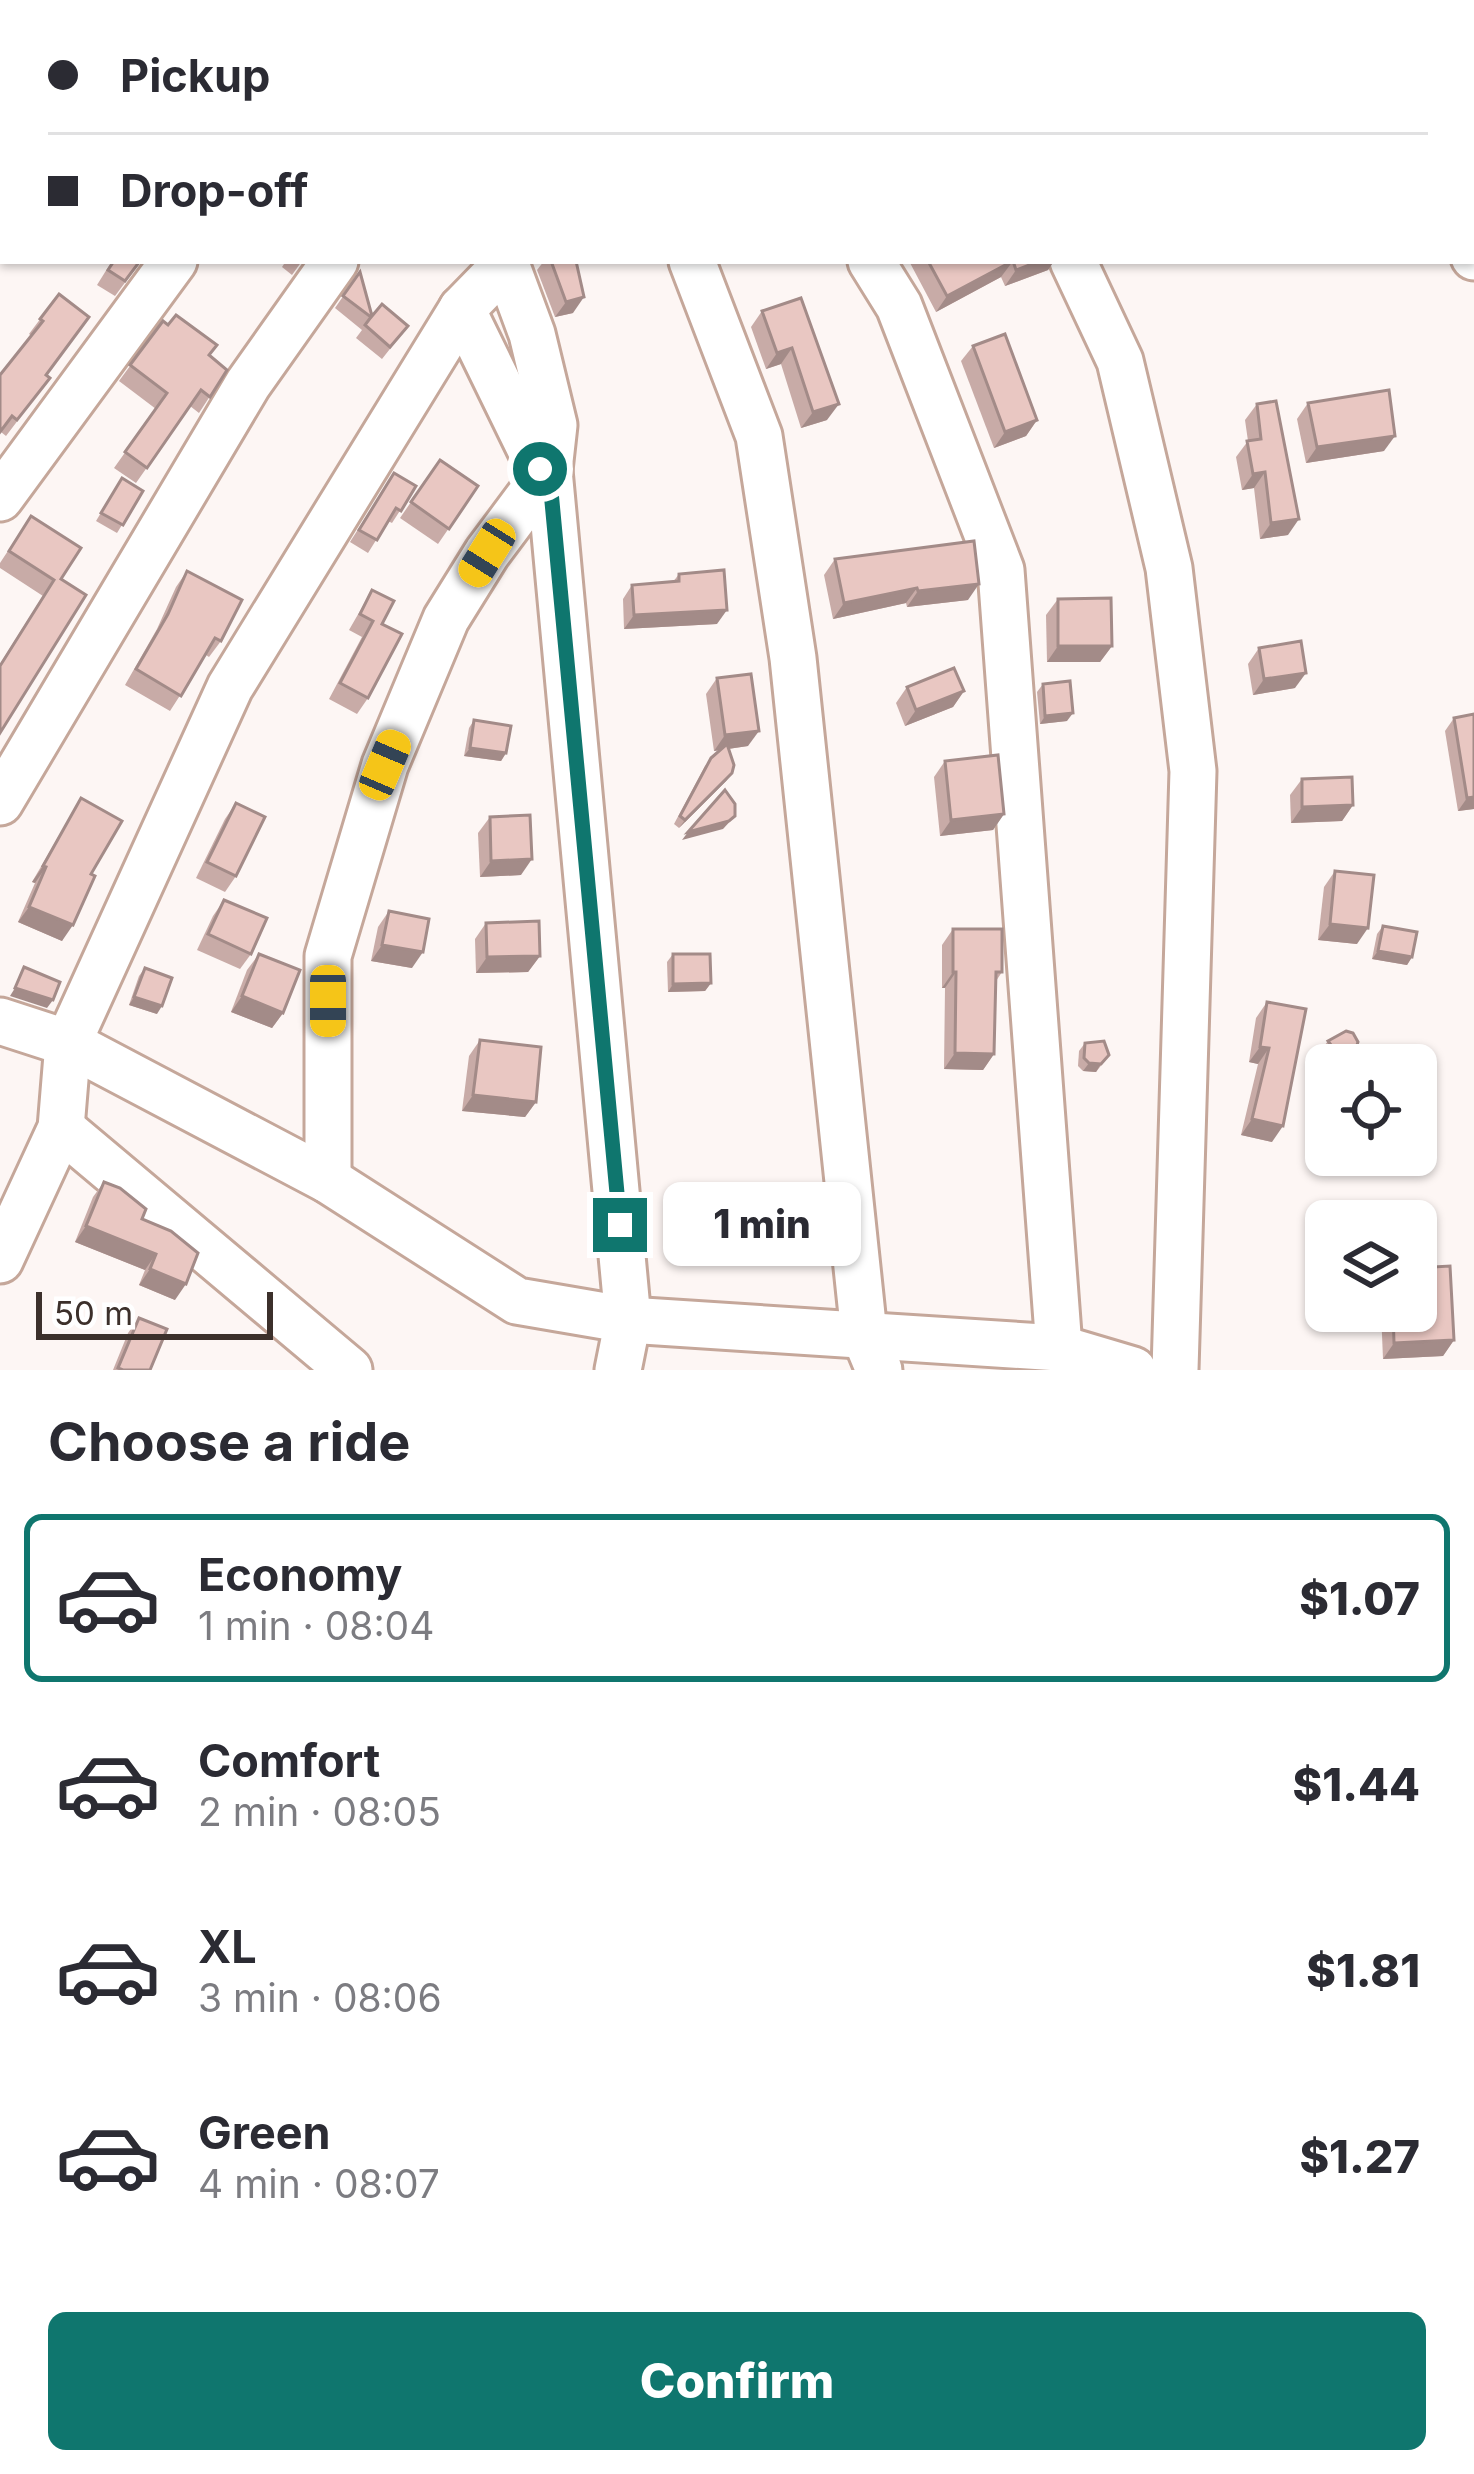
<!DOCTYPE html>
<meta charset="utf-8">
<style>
:root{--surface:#fff;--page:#f7f7f7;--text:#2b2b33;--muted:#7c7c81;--line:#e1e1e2;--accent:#0f766e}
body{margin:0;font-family:Inter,sans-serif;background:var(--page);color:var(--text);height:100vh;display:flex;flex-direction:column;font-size:45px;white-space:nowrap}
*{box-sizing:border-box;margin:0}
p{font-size:39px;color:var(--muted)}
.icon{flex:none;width:66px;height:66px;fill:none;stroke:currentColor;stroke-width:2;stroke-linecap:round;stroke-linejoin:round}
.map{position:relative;height:1370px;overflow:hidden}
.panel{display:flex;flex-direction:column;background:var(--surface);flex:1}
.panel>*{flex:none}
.top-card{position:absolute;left:0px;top:0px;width:1476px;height:264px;box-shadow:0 3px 9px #0004;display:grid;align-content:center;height:264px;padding:0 48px;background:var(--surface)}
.fabs{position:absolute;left:1305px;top:1044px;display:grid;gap:24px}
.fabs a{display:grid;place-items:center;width:132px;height:132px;border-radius:18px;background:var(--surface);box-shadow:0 3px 9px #0004;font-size:60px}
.scale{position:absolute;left:36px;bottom:30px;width:237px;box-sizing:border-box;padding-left:12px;border:6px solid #3c302b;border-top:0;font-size:33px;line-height:42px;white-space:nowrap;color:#3c302b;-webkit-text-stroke:9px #fff;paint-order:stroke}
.end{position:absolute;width:54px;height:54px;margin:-27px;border:15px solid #0f766e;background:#fff;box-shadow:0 0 0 6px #fff}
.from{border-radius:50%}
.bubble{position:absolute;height:84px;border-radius:18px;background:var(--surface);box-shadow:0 3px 9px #0004;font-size:39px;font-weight:800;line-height:84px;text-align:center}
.car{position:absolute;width:36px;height:72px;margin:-36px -18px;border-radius:15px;box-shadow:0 0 9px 3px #0007;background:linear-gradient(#f5c518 24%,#345 0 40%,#f5c518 0 76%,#345 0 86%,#f5c518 0)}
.top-card b{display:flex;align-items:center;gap:42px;height:114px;font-size:45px}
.top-card b+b{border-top:3px solid var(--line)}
.top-card i{width:30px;height:30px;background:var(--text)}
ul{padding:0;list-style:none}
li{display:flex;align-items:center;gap:36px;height:168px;margin:0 24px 18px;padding:0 24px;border:6px solid transparent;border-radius:18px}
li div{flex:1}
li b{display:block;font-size:45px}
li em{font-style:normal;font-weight:800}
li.active{border-color:var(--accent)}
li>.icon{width:108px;height:108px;stroke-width:1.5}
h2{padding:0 48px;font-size:54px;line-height:144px}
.cta{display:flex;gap:24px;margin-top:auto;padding:24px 48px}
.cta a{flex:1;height:138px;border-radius:18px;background:var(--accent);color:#fff;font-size:48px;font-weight:800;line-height:138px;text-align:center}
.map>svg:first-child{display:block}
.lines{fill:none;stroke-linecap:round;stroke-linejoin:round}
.minor-casing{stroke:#c5a79a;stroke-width:51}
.minor{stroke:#fff;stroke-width:45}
.wall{fill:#c8aba7}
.shaded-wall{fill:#a38b88}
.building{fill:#e9c7c2;stroke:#a38b88;stroke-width:3}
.route{stroke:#0f766e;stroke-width:15}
</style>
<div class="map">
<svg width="1474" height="1370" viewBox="0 0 1474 1370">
<rect width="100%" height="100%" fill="#fdf6f4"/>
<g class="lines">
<defs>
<g id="minor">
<polyline points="458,0 459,3"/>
<polyline points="694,0 696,3"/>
<polyline points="908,0 910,3"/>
<polyline points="1422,0 1423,3"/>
<polyline points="156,3 158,0"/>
<polyline points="375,3 377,0"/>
<polyline points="0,206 3,203"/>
<polyline points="1473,249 1474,257"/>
<polyline points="502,261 500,270 462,309 540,469 549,470 628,1320 618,1370"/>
<polyline points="692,261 759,436 793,658 864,1334 879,1370"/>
<polyline points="871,261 899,306 1001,570 1059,1348"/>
<polyline points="1073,261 1120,361 1169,568 1193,771 1175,1370"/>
<polyline points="0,498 174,261"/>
<polyline points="0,802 248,384 335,261"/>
<polyline points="0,1021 68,1043 328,1180 517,1301 628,1320 1059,1348 1133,1370"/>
<polyline points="61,1128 349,1370"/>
<polyline points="328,1180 328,956 385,765 446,619 487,553 549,470 554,425 532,334 505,261"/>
<polyline points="0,1260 61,1128 68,1043 230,687 462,309"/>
</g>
</defs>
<use href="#minor" class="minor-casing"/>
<use href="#minor" class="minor"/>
</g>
<g class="wall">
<polygon points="224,0 321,0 325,3 228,3"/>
<polygon points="112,261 141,261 115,296 97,285"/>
<polygon points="286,261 302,261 292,275 282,267"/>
<polygon points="544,261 576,261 573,313 555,317 537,270"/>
<polygon points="909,261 1054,261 1048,270 1005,286 1001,277 936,312"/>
<polygon points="360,272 372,316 408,326 382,359 356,338 362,330 335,308"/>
<polygon points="59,294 46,375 50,378 6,436 1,432 32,336 29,334"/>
<polygon points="801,298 827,420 801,428 781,364 766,369 751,327 762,311"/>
<polygon points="163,321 227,370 199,413 190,406 136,483 114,468 156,409 119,381"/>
<polygon points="973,346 1037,420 1026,436 994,448 961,361"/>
<polygon points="1308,403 1384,451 1306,463 1297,419"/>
<polygon points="1257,404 1288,535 1260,539 1254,488 1242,490 1236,457 1248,441 1245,420"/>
<polygon points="440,460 478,486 438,544 400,518"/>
<polygon points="394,473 416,486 392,523 388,521 368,553 350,542"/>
<polygon points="122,478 143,491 117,533 96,521"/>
<polygon points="31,516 61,579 0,733 0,664 43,596 0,568 0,563"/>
<polygon points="835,559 968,600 907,607 906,603 833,619 824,575"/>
<polygon points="187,571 221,641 209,657 206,655 170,711 125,685 157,629 176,587"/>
<polygon points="679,574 717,624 624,629 623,599 632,585 673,582"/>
<polygon points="372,590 382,624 368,698 357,714 329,699 362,637 349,630"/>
<polygon points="1058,599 1112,646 1100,662 1047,662 1046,615"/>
<polygon points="1259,648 1295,688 1253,695 1248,664"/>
<polygon points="717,678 748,746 728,749 732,773 726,781 679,828 674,824 705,766 720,750 714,751 706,694"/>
<polygon points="1043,684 1067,721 1040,724 1037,692"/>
<polygon points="907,687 964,691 953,707 905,726 896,703"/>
<polygon points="1474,714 1474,809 1458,811 1445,731 1454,718"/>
<polygon points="474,720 506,753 501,761 464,756 469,728"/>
<polygon points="945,761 1004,814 993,830 940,836 934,777"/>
<polygon points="1302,779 1353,805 1342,821 1291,823 1290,795"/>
<polygon points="81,798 91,874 62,941 18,922 35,883 32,882"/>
<polygon points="236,803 236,876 225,892 196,878 225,819"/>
<polygon points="490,817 521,875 480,877 478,833"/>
<polygon points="1335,871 1357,944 1318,940 1324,887"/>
<polygon points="224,900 251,954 240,969 197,950 213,916"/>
<polygon points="389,911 412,968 371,961 378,927"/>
<polygon points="486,923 540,956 528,972 476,973 475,939"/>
<polygon points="1383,926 1412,957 1407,965 1372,959 1377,934"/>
<polygon points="953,929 1002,972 996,981 994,1054 983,1070 944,1069 945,988 942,988 942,945"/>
<polygon points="259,954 283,1013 272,1028 231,1012 247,970"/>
<polygon points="673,954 711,983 705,991 668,992 667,962"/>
<polygon points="145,968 157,1014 129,1005 139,976"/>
<polygon points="1267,1002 1272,1142 1241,1135 1258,1064 1249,1062 1256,1018"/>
<polygon points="480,1040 536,1102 525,1117 462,1111 469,1056"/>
<polygon points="1328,1041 1354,1054 1348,1062 1340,1065 1333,1064 1322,1049"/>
<polygon points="1085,1043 1103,1063 1096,1072 1083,1071 1078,1066 1079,1051"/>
<polygon points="104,1182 142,1219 175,1300 139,1285 145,1270 75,1242 93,1197"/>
<polygon points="1381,1311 1416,1311 1454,1340 1443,1356 1383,1359"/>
<polygon points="139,1318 150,1370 113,1370 128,1333"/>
</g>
<g class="shaded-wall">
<polygon points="1013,261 1001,277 936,312 947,296"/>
<polygon points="1040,261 1054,261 1048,270 1005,286 1016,270"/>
<polygon points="584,297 573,313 555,317 566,302"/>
<polygon points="792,348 781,364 766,369 777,353"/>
<polygon points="839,404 827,420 801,428 813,412"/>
<polygon points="1037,420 1026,436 994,448 1005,432"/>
<polygon points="1395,436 1384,451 1306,463 1317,447"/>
<polygon points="1265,472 1254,488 1242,490 1253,474"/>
<polygon points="1299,519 1288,535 1260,539 1271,523"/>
<polygon points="979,584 968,600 907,607 918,591"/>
<polygon points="917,588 906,603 833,619 844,603"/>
<polygon points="727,610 717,624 624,629 634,615"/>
<polygon points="1058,646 1112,646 1100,662 1047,662"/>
<polygon points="1306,673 1295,688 1253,695 1264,679"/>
<polygon points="964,691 953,707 905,726 916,710"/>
<polygon points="1073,713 1067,721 1040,724 1045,716"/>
<polygon points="759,731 748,746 714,751 725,735"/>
<polygon points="470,748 506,753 501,761 464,756"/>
<polygon points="732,773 726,781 679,828 685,820"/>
<polygon points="1474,797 1474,809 1458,811 1467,798"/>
<polygon points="1353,805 1342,821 1291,823 1302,807"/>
<polygon points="1004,814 993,830 940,836 951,820"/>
<polygon points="735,816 723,829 682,840 688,832"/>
<polygon points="532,859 521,875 480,877 491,861"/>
<polygon points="43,866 46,867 35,883 32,882"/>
<polygon points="29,907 73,925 62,941 18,922"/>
<polygon points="1330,924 1368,928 1357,944 1318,940"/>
<polygon points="382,945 423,952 412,968 371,961"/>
<polygon points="1378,951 1412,957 1407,965 1372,959"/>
<polygon points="540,956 528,972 476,973 487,957"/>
<polygon points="953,972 956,972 945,988 942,988"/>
<polygon points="711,983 705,991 668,992 673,984"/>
<polygon points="15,988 53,1000 47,1008 10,996"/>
<polygon points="242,996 283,1013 272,1028 231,1012"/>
<polygon points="134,997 162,1006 157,1014 129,1005"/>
<polygon points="1260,1047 1269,1048 1258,1064 1249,1062"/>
<polygon points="955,1053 994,1054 983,1070 944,1069"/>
<polygon points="1354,1054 1348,1062 1340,1065 1333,1064 1339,1056"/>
<polygon points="1089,1063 1101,1064 1096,1072 1083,1071"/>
<polygon points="473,1095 536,1102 525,1117 462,1111"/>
<polygon points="1252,1119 1283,1126 1272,1142 1241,1135"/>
<polygon points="86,1226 156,1254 145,1270 75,1242"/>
<polygon points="150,1269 186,1284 175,1300 139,1285"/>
<polygon points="1454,1340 1443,1356 1383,1359 1394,1343"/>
</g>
<g class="building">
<polygon points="257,0 321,0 325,3 261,3"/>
<polygon points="114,261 140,261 125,281 108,270"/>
<polygon points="551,261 576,261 584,297 566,302"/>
<polygon points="928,261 1040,261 1016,270 1013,261 947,296"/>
<polygon points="360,272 372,316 382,304 408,326 390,347 365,325 371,317 343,296"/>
<polygon points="59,294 89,317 46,375 50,378 17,420 12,416 0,432 0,375 43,321 40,319"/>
<polygon points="801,298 839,404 813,412 792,348 777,353 762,311"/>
<polygon points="176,315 217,345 209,355 227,370 210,397 201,390 147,468 125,452 167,393 130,365 163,321 168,325"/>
<polygon points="1005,334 1037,420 1005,432 973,346"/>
<polygon points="1389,390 1395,436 1317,447 1308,403"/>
<polygon points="1276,401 1299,519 1271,523 1265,472 1253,474 1247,441 1261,439 1257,404"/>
<polygon points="440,460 478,486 449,529 411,502"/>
<polygon points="394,473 416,486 401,511 396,508 377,540 359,530"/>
<polygon points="122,478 143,491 123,525 101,513"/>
<polygon points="31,516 81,548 61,579 86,595 0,733 0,666 54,580 9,551"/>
<polygon points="974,541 979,584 918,591 917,588 844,603 835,559"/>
<polygon points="724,570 727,610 634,615 632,585 679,581 679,574"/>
<polygon points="187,571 242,600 221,641 215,638 181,696 136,669 168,614"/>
<polygon points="372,590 394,601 382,624 402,634 368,698 340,683 373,621 360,614"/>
<polygon points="1111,598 1112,646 1058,646 1058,599"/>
<polygon points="1301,641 1306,673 1264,679 1259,648"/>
<polygon points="954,668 964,691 916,710 907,687"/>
<polygon points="751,674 759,731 725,735 717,678"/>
<polygon points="1070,681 1073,713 1045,716 1043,684"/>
<polygon points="1474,714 1474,797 1467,798 1454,718"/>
<polygon points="474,720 511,726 506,753 470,748"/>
<polygon points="727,744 734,765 732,773 685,820 680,816 711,758"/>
<polygon points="998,755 1004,814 951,820 945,761"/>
<polygon points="1352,777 1353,805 1302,807 1302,779"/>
<polygon points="725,790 735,804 735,816 729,821 688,832"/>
<polygon points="81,798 122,821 91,874 95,876 73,925 29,907 46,867 43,866"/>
<polygon points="236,803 265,817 236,876 207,862"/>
<polygon points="530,815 532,859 491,861 490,817"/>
<polygon points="1335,871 1374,875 1368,928 1330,924"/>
<polygon points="224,900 267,918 251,954 208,934"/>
<polygon points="389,911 429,919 423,952 382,945"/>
<polygon points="539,921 540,956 487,957 486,923"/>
<polygon points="1383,926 1417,932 1412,957 1378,951"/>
<polygon points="953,929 1002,929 1002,972 996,972 994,1054 955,1053 956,972 953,972"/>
<polygon points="259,954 300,970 283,1013 242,996"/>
<polygon points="673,954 710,954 711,983 673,984"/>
<polygon points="24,967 60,982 53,1000 15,988"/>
<polygon points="145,968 172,978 162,1006 134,997"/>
<polygon points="1267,1002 1306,1009 1283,1126 1252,1119 1269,1048 1260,1047"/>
<polygon points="1346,1031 1353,1033 1358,1042 1354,1054 1346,1057 1339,1056 1328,1041"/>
<polygon points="480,1040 541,1047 536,1102 473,1095"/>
<polygon points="1104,1041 1109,1055 1101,1064 1089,1063 1084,1058 1085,1043"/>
<polygon points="104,1182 120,1188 146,1209 142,1219 171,1231 198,1253 186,1284 150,1269 156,1254 86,1226"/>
<polygon points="1450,1266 1454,1340 1394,1343 1393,1311 1416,1311 1416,1268"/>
<polygon points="139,1318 167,1329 150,1370 123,1370 118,1368"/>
</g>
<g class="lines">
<polyline class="route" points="540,469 549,470 620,1225"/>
</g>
</svg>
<div class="fabs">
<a><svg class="icon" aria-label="locate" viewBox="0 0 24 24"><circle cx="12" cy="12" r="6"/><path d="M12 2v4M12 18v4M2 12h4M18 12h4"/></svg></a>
<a><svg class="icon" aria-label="layers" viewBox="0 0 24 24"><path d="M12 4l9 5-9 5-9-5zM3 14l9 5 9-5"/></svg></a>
</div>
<div class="scale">50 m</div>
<i class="end from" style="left:540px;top:469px"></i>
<i class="end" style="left:620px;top:1225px"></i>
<div class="bubble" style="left:663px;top:1182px;width:198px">1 min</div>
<i class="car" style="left:487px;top:553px;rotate:212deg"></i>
<i class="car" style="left:385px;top:765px;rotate:23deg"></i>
<i class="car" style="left:328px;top:1001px;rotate:180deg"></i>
<div class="top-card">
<b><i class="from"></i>Pickup</b>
<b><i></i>Drop-off</b>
</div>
</div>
<section class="panel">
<h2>Choose a ride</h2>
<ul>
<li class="active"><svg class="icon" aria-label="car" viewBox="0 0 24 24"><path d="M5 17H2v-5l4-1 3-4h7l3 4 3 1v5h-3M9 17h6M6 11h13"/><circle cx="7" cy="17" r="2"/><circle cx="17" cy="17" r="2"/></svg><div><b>Economy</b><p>1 min · 08:04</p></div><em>$1.07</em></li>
<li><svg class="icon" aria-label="car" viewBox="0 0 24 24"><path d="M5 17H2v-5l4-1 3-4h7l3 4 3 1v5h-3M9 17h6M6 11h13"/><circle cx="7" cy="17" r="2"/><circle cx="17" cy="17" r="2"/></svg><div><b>Comfort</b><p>2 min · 08:05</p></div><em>$1.44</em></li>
<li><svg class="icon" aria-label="car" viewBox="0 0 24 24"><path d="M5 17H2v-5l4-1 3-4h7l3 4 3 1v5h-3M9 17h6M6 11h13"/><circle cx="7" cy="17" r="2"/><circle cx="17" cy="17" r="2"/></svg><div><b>XL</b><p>3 min · 08:06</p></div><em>$1.81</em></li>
<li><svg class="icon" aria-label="car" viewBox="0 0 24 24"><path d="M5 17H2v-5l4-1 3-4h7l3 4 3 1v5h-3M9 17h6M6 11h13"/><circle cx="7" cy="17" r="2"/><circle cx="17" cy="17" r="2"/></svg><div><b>Green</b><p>4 min · 08:07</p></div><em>$1.27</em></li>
</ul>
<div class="cta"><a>Confirm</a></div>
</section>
